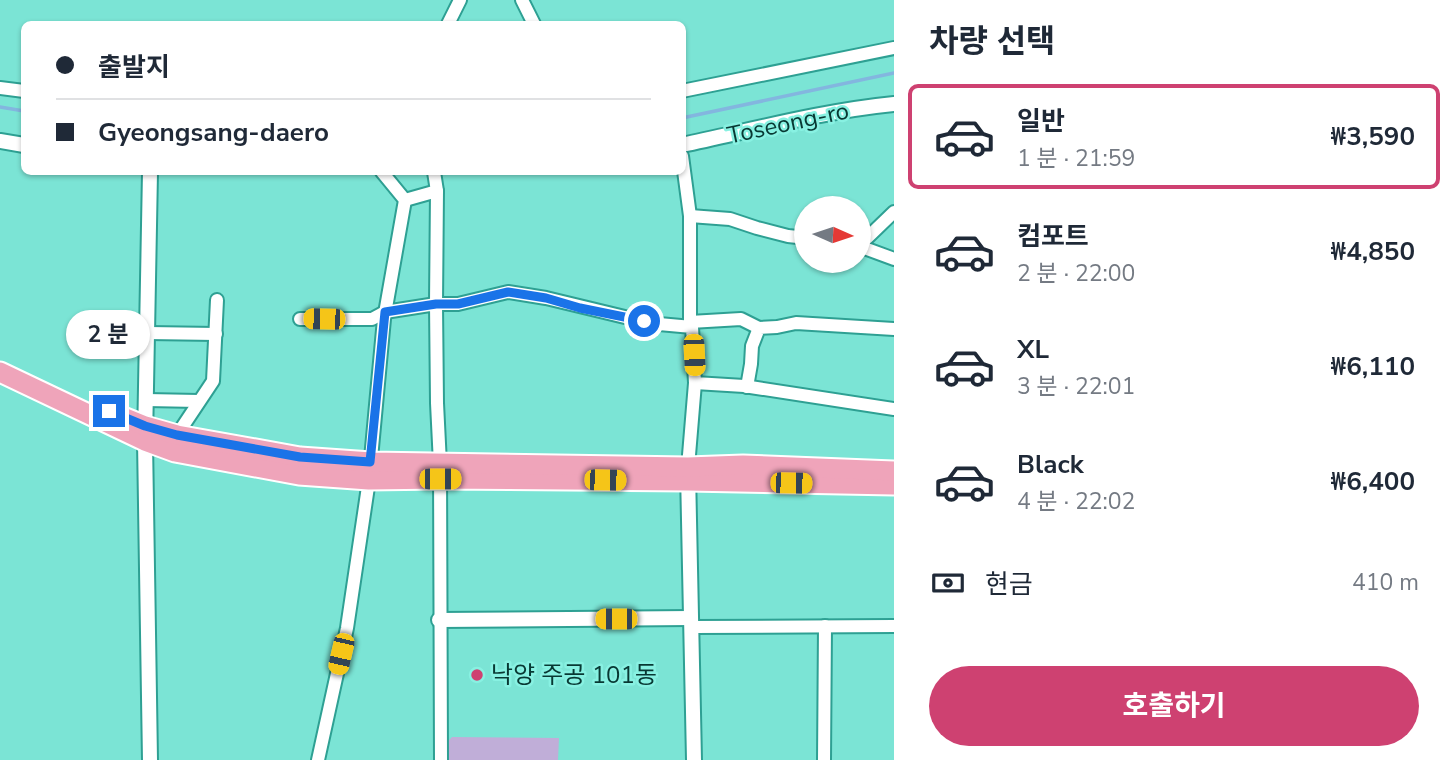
<!DOCTYPE html>
<html lang="ko">
<meta charset="utf-8">
<style>
:root{--surface:#fff;--page:#f2f2f3;--text:#1f2937;--muted:#747a83;--line:#e0e1e3;--accent:#ce4171}
body{margin:0;font-family:"Nunito Sans","Noto Sans KR",sans-serif;background:var(--page);color:var(--text);height:100vh;display:flex;flex-direction:column;font-size:26px;white-space:nowrap}
*{box-sizing:border-box;margin:0}
p{font-size:23px;color:var(--muted)}
.icon{flex:none;width:38px;height:38px;fill:none;stroke:currentColor;stroke-width:2;stroke-linecap:round;stroke-linejoin:round}
.map{position:relative;flex:1;overflow:hidden}
.panel{display:flex;flex-direction:column;background:var(--surface);width:560px}
.panel>*{flex:none}
.guide{position:absolute;left:21px;top:21px;width:665px;height:154px;border-radius:10px;box-shadow:0 2px 5px #0004;display:grid;align-content:center;height:154px;padding:0 35px;background:var(--surface)}
.needle{width:46px;rotate:93deg}
.tools{position:absolute;left:794px;top:196px;display:grid;gap:14px}
.tools a{display:grid;place-items:center;width:77px;height:77px;border-radius:50%;background:var(--surface);box-shadow:0 2px 5px #0004;font-size:35px}
.end{position:absolute;width:32px;height:32px;margin:-16px;border:9px solid #1a73e8;background:#fff;box-shadow:0 0 0 4px #fff}
.from{border-radius:50%}
.bubble{position:absolute;height:49px;border-radius:24px;background:var(--surface);box-shadow:0 2px 5px #0004;font-size:23px;font-weight:700;line-height:49px;text-align:center}
.car{position:absolute;width:21px;height:42px;margin:-21px -10px;border-radius:9px;box-shadow:0 0 5px 2px #0007;background:linear-gradient(#f5c518 24%,#345 0 40%,#f5c518 0 76%,#345 0 86%,#f5c518 0)}
.guide b{display:flex;align-items:center;gap:24px;height:66px;font-size:26px}
.guide b+b{border-top:2px solid var(--line)}
.guide i{width:18px;height:18px;background:var(--text)}
ul{padding:0;list-style:none}
li{display:flex;align-items:center;gap:21px;height:105px;margin:0 14px 10px;padding:0 21px;border:4px solid transparent;border-radius:10px}
li div{flex:1}
li b{display:block;font-size:26px}
li em{font-style:normal;font-weight:700}
li.active{border-color:var(--accent)}
li>.icon{width:63px;height:63px;stroke-width:1.5}
h2{padding:0 35px;font-size:32px;line-height:84px}
.pay{display:flex;align-items:center;gap:18px;height:77px;padding:0 35px;font-size:26px}
.pay p{margin-inline-start:auto}
.action{display:flex;gap:14px;margin-top:auto;padding:14px 35px}
.action a{flex:1;height:80px;border-radius:42px;background:var(--accent);color:#fff;font-size:28px;font-weight:700;line-height:80px;text-align:center}
main{display:flex;flex:1;min-height:0}
.map>svg:first-child{display:block}
.green{fill:#c0aed8}
.lines{fill:none;stroke-linecap:round;stroke-linejoin:round}
.stream{stroke:#83b6df;stroke-width:3.5}
.minor-casing{stroke:#2ea093;stroke-width:16}
.tertiary-casing{stroke:#2ea093;stroke-width:18}
.primary-casing{stroke:#fff;stroke-width:23}
.minor{stroke:#fff;stroke-width:12}
.tertiary{stroke:#fff;stroke-width:14}
.primary{stroke:#efa4ba;stroke-width:19}
.route{stroke:#1a73e8;stroke-width:9}
.poi-dot{fill:#ce4171;stroke:#88f1e2;stroke-width:2.5}
.labels{text-anchor:middle;stroke-width:5;stroke-linejoin:round;paint-order:stroke}
.street-label{font-size:24px;fill:#083833;stroke:#88f1e2}
.poi-label{font-size:24px;fill:#083833;stroke:#88f1e2;text-anchor:start}
</style>
<main>
<div class="map">
<svg width="894" height="760" viewBox="0 0 894 760">
<rect width="100%" height="100%" fill="#7be4d5"/>
<polygon class="green" points="452,737 559,738 558,760 445,760 445,744"/>
<g class="lines">
<g class="stream">
<polyline points="0,107 24,111"/>
<polyline points="682,118 894,73"/>
</g>
<defs>
<g id="minor">
<polyline points="522,0 534,24"/>
<polyline points="448,24 460,0"/>
<polyline points="0,88 24,91"/>
<polyline points="682,91 894,48"/>
<polyline points="682,156 690,216 690,322 692,327"/>
<polyline points="434,172 437,191"/>
<polyline points="405,200 437,191 436,304 458,304 508,292 546,298 629,318 659,324 692,327 695,383 744,386 894,409"/>
<polyline points="690,216 730,219 757,228 788,236 807,238"/>
<polyline points="859,240 867,238 894,212"/>
<polyline points="859,246 894,259"/>
<polyline points="300,319 372,319 385,312 436,304 437,403 440,464 441,760"/>
<polyline points="690,322 741,319 759,328"/>
<polyline points="148,333 216,334"/>
<polyline points="747,387 751,364 752,346 759,328 777,327 796,323 894,329"/>
<polyline points="146,400 199,401"/>
<polyline points="177,435 213,381 217,300"/>
<polyline points="688,467 695,383"/>
<polyline points="692,627 894,626"/>
<polyline points="318,760 347,628 369,480 384,319 405,200 382,172"/>
<polyline points="824,760 825,626"/>
</g>
<g id="tertiary">
<polyline points="0,141 24,145"/>
<path d="M682,145c71,-15 141,-34 212,-41"/>
<polyline points="688,472 694,760"/>
<polyline points="439,620 691,618"/>
<polyline points="150,760 145,441 150,172"/>
</g>
<g id="primary">
<polyline points="0,372 145,441 175,452 299,475 369,480 440,479 688,481 894,485"/>
<polyline points="123,417 145,426 177,435 300,457 371,462 688,467 743,465 894,471"/>
</g>
</defs>
<use href="#minor" class="minor-casing"/>
<use href="#tertiary" class="tertiary-casing"/>
<use href="#primary" class="primary-casing"/>
<use href="#minor" class="minor"/>
<use href="#tertiary" class="tertiary"/>
<use href="#primary" class="primary"/>
</g>
<g class="lines">
<polyline class="route" points="109,411 145,426 177,435 300,457 370,462 385,312 436,304 458,304 508,292 546,298 580,308 644,321"/>
</g>
<circle class="poi-dot" cx="477" cy="675" r="7"/>
<g class="labels">
<g class="street-label">
<text transform="translate(788 123) rotate(-12)" y="8">Toseong-ro</text>
</g>
<g class="poi-label">
<text x="491" y="683">낙양 주공 101동</text>
</g>
</g>
</svg>
<div class="tools">
<a><svg class="needle" viewBox="-14 -14 28 28"><path d="M0-13l5 13h-10z" fill="#e53935"/><path d="M0 13l5-13h-10z" fill="#747a83"/></svg></a>
</div>
<i class="end from" style="left:644px;top:321px"></i>
<i class="end" style="left:109px;top:411px"></i>
<div class="bubble" style="left:66px;top:310px;width:84px">2 분</div>
<i class="car" style="left:324px;top:319px;rotate:271deg"></i>
<i class="car" style="left:694px;top:355px;rotate:177deg"></i>
<i class="car" style="left:440px;top:479px;rotate:90deg"></i>
<i class="car" style="left:605px;top:480px;rotate:91deg"></i>
<i class="car" style="left:791px;top:483px;rotate:91deg"></i>
<i class="car" style="left:616px;top:619px;rotate:270deg"></i>
<i class="car" style="left:341px;top:654px;rotate:193deg"></i>
<div class="guide">
<b><i class="from"></i>출발지</b>
<b><i></i>Gyeongsang-daero</b>
</div>
</div>
<section class="panel">
<h2>차량 선택</h2>
<ul>
<li class="active"><svg class="icon" aria-label="car" viewBox="0 0 24 24"><path d="M5 17H2v-5l4-1 3-4h7l3 4 3 1v5h-3M9 17h6M6 11h13"/><circle cx="7" cy="17" r="2"/><circle cx="17" cy="17" r="2"/></svg><div><b>일반</b><p>1 분 · 21:59</p></div><em>₩3,590</em></li>
<li><svg class="icon" aria-label="car" viewBox="0 0 24 24"><path d="M5 17H2v-5l4-1 3-4h7l3 4 3 1v5h-3M9 17h6M6 11h13"/><circle cx="7" cy="17" r="2"/><circle cx="17" cy="17" r="2"/></svg><div><b>컴포트</b><p>2 분 · 22:00</p></div><em>₩4,850</em></li>
<li><svg class="icon" aria-label="car" viewBox="0 0 24 24"><path d="M5 17H2v-5l4-1 3-4h7l3 4 3 1v5h-3M9 17h6M6 11h13"/><circle cx="7" cy="17" r="2"/><circle cx="17" cy="17" r="2"/></svg><div><b>XL</b><p>3 분 · 22:01</p></div><em>₩6,110</em></li>
<li><svg class="icon" aria-label="car" viewBox="0 0 24 24"><path d="M5 17H2v-5l4-1 3-4h7l3 4 3 1v5h-3M9 17h6M6 11h13"/><circle cx="7" cy="17" r="2"/><circle cx="17" cy="17" r="2"/></svg><div><b>Black</b><p>4 분 · 22:02</p></div><em>₩6,400</em></li>
</ul>
<div class="pay"><svg class="icon" aria-label="cash" viewBox="0 0 24 24"><path d="M3 7h18v10H3z"/><circle cx="12" cy="12" r="2"/></svg>현금<p>410 m</p></div>
<div class="action"><a>호출하기</a></div>
</section>
</main>
